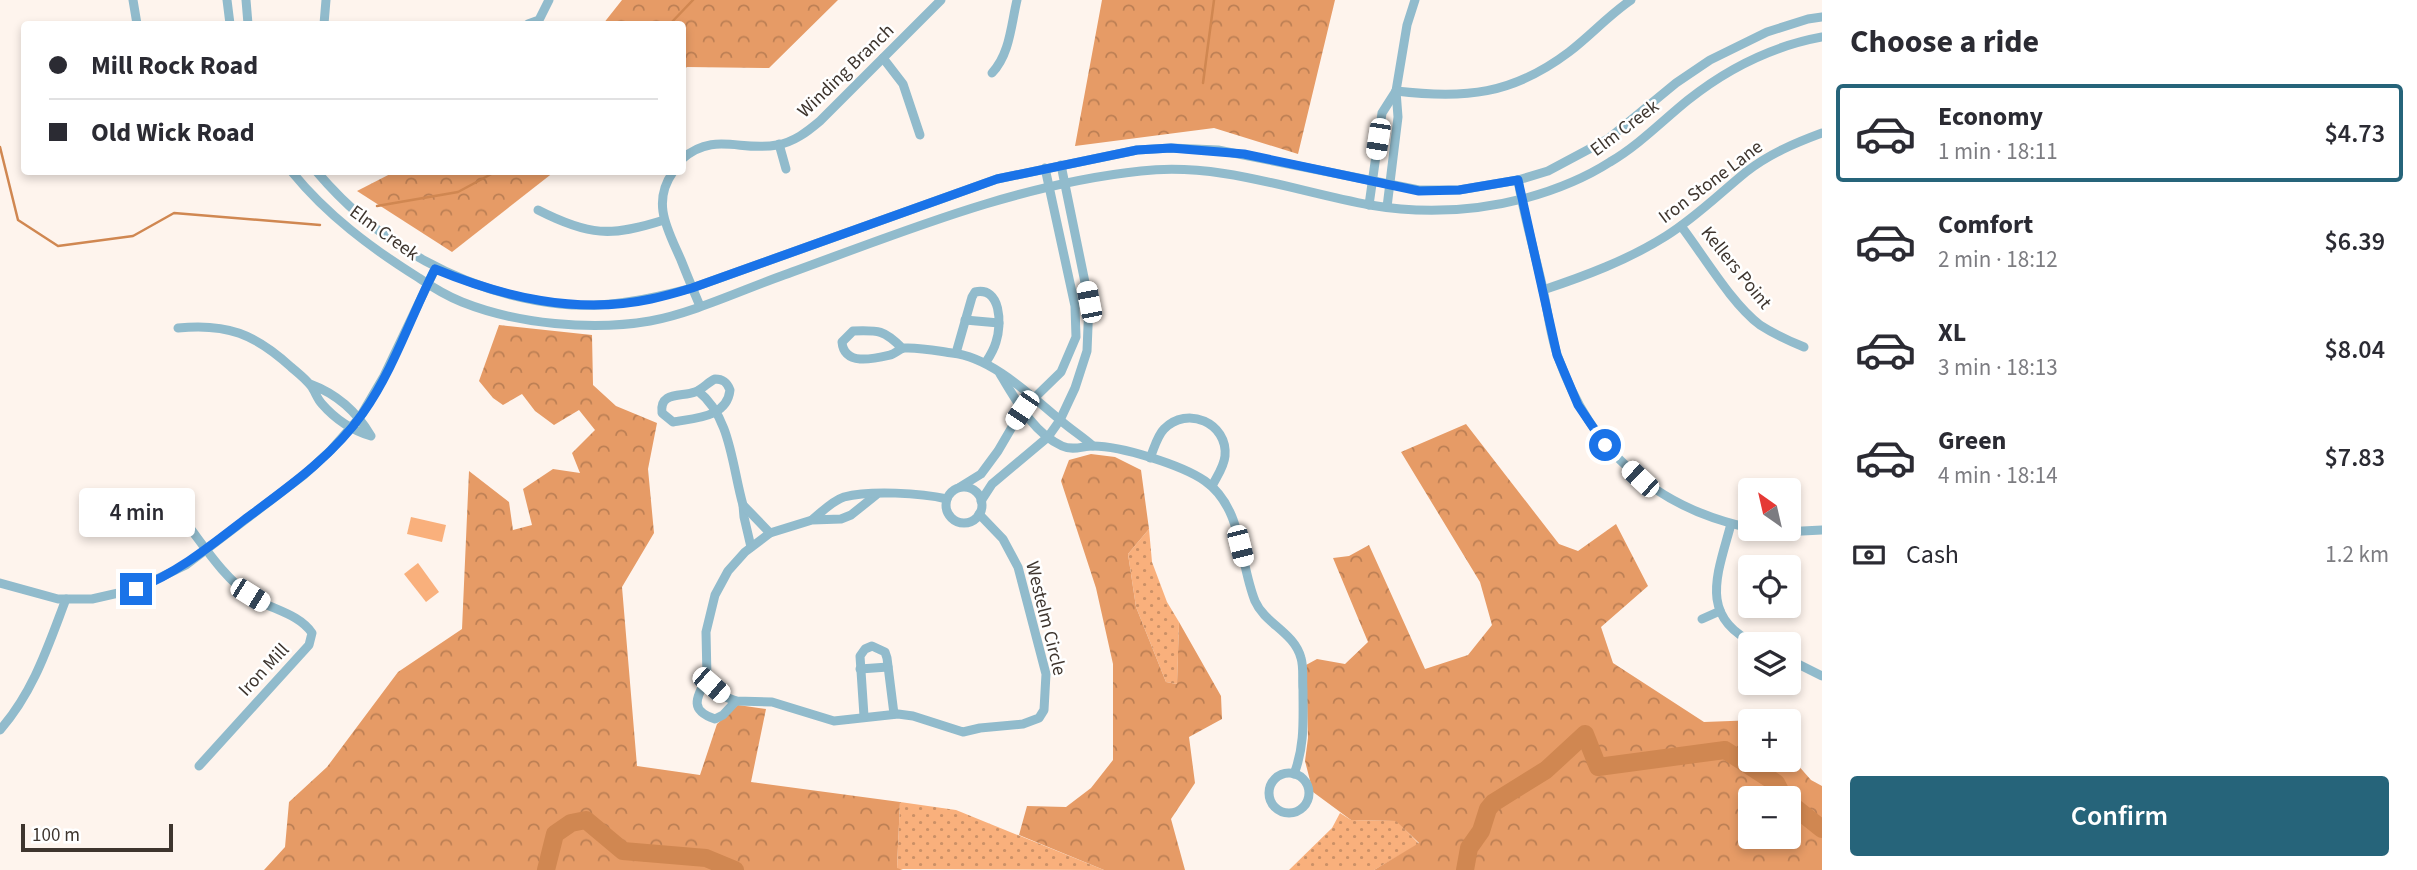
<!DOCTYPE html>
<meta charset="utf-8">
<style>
:root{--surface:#fff;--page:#f7f7f7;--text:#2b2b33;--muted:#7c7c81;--line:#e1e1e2;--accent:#26647a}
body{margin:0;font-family:"Source Sans 3",sans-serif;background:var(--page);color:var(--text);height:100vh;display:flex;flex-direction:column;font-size:26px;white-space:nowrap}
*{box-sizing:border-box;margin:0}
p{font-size:23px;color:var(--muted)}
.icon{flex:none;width:38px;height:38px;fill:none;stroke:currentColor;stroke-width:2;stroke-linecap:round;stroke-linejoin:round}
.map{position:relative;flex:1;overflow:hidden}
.details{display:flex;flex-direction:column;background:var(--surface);width:595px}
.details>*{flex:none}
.top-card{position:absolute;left:21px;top:21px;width:665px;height:154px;border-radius:7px;box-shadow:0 4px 10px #0003;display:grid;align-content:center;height:154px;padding:0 28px;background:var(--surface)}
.needle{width:46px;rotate:326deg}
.fabs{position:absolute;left:1738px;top:478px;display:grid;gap:14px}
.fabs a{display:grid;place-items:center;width:63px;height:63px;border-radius:7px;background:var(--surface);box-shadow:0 4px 10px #0003;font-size:35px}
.scale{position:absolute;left:21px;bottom:18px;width:152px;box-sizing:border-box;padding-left:7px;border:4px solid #3e352e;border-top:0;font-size:19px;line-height:24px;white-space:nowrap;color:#3e352e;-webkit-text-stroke:5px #fff;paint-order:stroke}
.end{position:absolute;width:32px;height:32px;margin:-16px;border:9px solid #1a73e8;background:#fff;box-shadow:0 0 0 4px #fff}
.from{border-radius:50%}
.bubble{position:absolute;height:49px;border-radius:7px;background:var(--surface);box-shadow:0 4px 10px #0003;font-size:23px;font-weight:600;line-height:49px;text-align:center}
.car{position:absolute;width:21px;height:42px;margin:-21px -10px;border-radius:9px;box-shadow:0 0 5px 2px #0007;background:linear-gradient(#fff 24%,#345 0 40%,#fff 0 76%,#345 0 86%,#fff 0)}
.top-card b{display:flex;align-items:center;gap:24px;height:66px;font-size:26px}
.top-card b+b{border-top:2px solid var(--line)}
.top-card i{width:18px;height:18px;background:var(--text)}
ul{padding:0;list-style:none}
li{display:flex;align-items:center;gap:21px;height:98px;margin:0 14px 10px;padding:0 14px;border:4px solid transparent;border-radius:7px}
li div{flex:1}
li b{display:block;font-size:26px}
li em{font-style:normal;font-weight:600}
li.active{border-color:var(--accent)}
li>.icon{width:63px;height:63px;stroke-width:1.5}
h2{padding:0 28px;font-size:32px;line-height:84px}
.pay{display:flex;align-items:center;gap:18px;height:77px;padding:0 28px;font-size:26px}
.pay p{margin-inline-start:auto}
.primary-button{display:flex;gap:14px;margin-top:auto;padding:14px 28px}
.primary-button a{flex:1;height:80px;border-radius:7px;background:var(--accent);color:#fff;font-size:28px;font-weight:600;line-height:80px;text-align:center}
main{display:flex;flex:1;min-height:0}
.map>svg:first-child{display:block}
.grass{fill:url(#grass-dots)}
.forest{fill:url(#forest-crowns);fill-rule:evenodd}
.pitch{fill:#f9b07c}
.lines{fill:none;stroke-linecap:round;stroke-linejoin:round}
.stream{stroke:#d08751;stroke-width:2.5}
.river{stroke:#d08751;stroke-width:18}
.street{stroke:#91bbcc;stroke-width:9}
.route{stroke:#1a73e8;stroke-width:9}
.labels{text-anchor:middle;stroke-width:5;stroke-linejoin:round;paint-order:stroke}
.street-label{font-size:19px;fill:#3e352e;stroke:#fff}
</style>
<main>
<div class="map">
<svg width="1822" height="870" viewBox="0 0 1822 870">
<defs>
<pattern id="grass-dots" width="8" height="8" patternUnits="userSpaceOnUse" patternTransform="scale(1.75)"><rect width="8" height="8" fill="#f9b07c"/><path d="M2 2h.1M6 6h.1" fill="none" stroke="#cb9066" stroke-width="1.8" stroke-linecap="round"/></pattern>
<pattern id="forest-crowns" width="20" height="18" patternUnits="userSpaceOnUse" patternTransform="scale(1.75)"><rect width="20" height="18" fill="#e69b66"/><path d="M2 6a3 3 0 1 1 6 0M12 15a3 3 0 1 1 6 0" fill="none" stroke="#bc7f54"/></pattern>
</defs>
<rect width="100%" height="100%" fill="#fef4ed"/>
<g class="grass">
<polygon points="1149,529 1152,562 1167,602 1179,622 1177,684 1166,682 1136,607 1128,554"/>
<polygon points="900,802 956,810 1104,870 897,869"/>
<polygon points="1340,813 1351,820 1397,821 1419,844 1374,870 1289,870 1332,828"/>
</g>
<g class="forest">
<polygon points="622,0 838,0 769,68 687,67 683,70 682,24 603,24"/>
<polygon points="1102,0 1335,0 1298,154 1214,128 1075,146"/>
<polygon points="394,172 554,172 452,252 357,191"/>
<polygon points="499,325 592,335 593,385 616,406 657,423 648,469 654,533 622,587 637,766 700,775 717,724 738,705 766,709 751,782 900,802 897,868 903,870 264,870 285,847 289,802 327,767 398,672 462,629 469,471 509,502 513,530 532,525 523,489 553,469 580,473 572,453 595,430 579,410 554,425 535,411 522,394 503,405 493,398 479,381"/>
<path d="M1466,424l93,120 19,7 38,-27 32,62 -47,41 12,36 91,59 53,-2 -7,1v39h38l1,-5 22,25 11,6v84h-448l45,-27 -23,-22 -45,-1 -38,-28 -8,-31 3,-23 -2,-73 11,-6 28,5 23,-22 -35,-84 16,-2 20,-11 56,124 43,-14 24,-30 -12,-43 -79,-130zM1750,798h38v38h-38z"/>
<polygon points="1091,454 1115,457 1141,470 1149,529 1128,554 1136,607 1166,682 1177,684 1179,622 1221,696 1222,719 1189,737 1195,783 1171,819 1185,870 1104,870 1019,835 1027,806 1066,807 1091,788 1113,760 1113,664 1096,588 1061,481 1069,460"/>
</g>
<g class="pitch">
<polygon points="411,517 446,525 442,542 407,534"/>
<polygon points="418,563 439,592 426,602 404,574"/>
</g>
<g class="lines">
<g class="stream">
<polyline points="670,24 693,0"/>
<polyline points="1203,83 1214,0"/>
<polyline points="0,147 18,220 58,246 133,236 174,213 320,225"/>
<polyline points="377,206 458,192 495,172"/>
</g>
<g class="river">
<polyline points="1788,802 1822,829"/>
<polyline points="546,870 555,834 571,823 586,820 623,851 706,858 735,870"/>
<polyline points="1465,870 1469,848 1481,831 1488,809 1493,803 1546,770 1585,734 1598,767 1725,750 1776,783 1784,798"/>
</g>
<g class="street">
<polyline points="133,0 137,24"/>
<polyline points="227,0 230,24"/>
<polyline points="246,0 248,24"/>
<path d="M1415,0l-8,25 -11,66c69,8 116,4 173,-39 22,-17 40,-37 62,-52"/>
<polyline points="324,24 326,0"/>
<polyline points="528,24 539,20 549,0"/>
<polyline points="883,58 903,84 920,135"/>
<path d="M992,73c18,-19 19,-48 25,-73"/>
<polyline points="779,144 786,169"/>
<path d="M682,159c32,-28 59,-7 95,-14 17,-3 30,-13 43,-24l121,-121"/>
<path d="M292,172c35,43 79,76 127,106 13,9 28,18 43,24 55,22 130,29 188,19 43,-8 92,-31 134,-46 116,-42 233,-91 357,-104 80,-9 152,20 229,34 52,9 106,6 156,-7 29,-8 59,-20 84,-36 29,-17 52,-41 78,-62 39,-31 85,-54 134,-63"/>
<path d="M317,172c62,73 147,121 243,132 44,5 90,-5 132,-16l305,-109 140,-29 34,-2 47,2 201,40h40l59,-10 30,-9 60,-32 68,-56 34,-23 57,-28 41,-13 14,-2"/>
<path d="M673,172c-22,31 -5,58 8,88 6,15 12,30 19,46"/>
<path d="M1518,180c6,37 17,73 25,109 5,23 7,46 15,68 33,93 95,150 192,171"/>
<polyline points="1369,205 1382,113 1396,91"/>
<polyline points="1387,207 1398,117 1396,91"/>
<path d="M538,210c51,26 73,27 126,10"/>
<path d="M1681,226c23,30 50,77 79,99 14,9 29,16 44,22"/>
<path d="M1543,290c42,-14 85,-30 123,-54 29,-18 53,-42 80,-64 23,-18 49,-29 76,-39"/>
<polyline points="965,320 999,323"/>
<path d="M178,328c49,-5 77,6 113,39 7,6 15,12 20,19 4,5 6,13 11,18 14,16 29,26 49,32 -14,-24 -34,-42 -61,-52"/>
<path d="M902,348c-18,-18 -23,-18 -49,-17l-11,11c2,24 31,17 48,13 5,-1 9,-6 14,-7 15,-1 34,3 48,5 39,4 78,42 107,66 11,10 23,17 34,27"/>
<path d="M956,353l16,-56 3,-5c26,-6 27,32 21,50 -2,7 -6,14 -10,20"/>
<path d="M1000,374c16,26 33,59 62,72 11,5 21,0 31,0 28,0 89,19 112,35 38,27 34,80 50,120 10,23 39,31 46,57 3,10 1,22 2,32 0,29 2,56 -9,84"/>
<path d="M715,379c8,0 12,3 15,11 -3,28 -36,28 -57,32l-11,-9c-3,-22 20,-16 33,-21 8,-3 13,-10 20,-13z"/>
<path d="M698,391c33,26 34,76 45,114l1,12 7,30"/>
<path d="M1150,458c4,-9 7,-22 14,-29 23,-24 64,-6 61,27 -1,11 -8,20 -13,30"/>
<polyline points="960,487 981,474 998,451 1022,410 1061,372 1076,337 1075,306 1045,168"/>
<circle cx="964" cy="505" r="18"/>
<polyline points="876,495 851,515 841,519 812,520 770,533 745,552 728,571 715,595 706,632 707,678 711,685 723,696 736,701 772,702 834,721 898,714 913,716 963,732 980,728 1023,724 1039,718 1044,710 1046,674 1018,567 1003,539 979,514"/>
<polyline points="981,501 992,484 1048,437 1060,420 1075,388 1087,351 1089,302 1061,165"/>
<polyline points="743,505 770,533"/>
<path d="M813,519c10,-8 19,-18 31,-22 26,-7 77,-4 103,2"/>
<path d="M1731,524c-13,49 -34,93 25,120"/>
<path d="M190,528c18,24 36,51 62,69 20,13 46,16 60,36l-3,12 -110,121"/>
<polyline points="1753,528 1783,532 1822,530"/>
<polyline points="0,583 58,599 92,599 136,589 186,565 304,475 331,450 360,417 384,376 435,269"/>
<polyline points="1702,619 1720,611"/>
<polyline points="1788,659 1822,676"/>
<polyline points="860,669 888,667"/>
<path d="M707,678c-10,19 -19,32 8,41l8,-4 13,-14"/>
<polyline points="864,716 860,656 865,649 872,646 885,652 887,658 894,714"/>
<path d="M0,730c34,-39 48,-84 66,-131"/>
<circle cx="1289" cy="793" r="20"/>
</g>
</g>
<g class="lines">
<path class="route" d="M136,589c41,-16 73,-42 108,-69 43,-32 88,-63 119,-107 31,-44 48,-97 72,-144 68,28 142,46 216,30 14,-3 28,-7 41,-11l305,-109 140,-29 34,-2 73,6 175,37 40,-1 59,-10 39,175 21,50 27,40"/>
</g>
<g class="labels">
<g class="street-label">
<text transform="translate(845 70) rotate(-44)" y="7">Winding Branch</text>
<text transform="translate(1624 127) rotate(-37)" y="7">Elm Creek</text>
<text transform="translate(1710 181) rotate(-37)" y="7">Iron Stone Lane</text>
<text transform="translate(385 232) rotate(36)" y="7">Elm Creek</text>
<text transform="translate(1737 267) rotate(51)" y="7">Kellers Point</text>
<text transform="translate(1047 618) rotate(76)" y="7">Westelm Circle</text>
<text transform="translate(263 669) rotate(-47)" y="7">Iron Mill</text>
</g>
</g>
</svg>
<div class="fabs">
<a><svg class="needle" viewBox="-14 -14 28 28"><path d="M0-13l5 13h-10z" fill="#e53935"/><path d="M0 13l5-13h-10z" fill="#7c7c81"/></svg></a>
<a><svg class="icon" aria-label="locate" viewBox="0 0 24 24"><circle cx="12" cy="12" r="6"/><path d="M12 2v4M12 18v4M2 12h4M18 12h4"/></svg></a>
<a><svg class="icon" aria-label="layers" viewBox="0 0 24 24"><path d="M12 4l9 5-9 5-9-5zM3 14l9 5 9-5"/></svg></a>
<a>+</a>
<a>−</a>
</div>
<div class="scale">100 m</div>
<i class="end from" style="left:1605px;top:445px"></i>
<i class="end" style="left:136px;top:589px"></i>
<div class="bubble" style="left:79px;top:488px;width:116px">4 min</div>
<i class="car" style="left:1378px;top:139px;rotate:189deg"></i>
<i class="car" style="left:1089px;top:302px;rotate:349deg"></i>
<i class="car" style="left:1022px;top:410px;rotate:214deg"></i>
<i class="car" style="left:1640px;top:479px;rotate:313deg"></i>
<i class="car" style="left:1240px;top:546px;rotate:166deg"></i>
<i class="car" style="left:250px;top:595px;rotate:122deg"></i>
<i class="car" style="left:711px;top:685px;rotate:131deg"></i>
<div class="top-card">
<b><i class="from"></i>Mill Rock Road</b>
<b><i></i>Old Wick Road</b>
</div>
</div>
<section class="details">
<h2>Choose a ride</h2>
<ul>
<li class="active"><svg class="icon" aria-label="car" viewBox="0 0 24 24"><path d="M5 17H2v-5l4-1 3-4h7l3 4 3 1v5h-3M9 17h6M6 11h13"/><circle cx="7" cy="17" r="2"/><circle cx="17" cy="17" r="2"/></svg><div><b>Economy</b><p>1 min · 18:11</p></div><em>$4.73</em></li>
<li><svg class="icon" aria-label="car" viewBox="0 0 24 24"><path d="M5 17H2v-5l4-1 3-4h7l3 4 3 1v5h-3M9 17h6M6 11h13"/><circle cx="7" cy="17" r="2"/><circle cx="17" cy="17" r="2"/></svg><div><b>Comfort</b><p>2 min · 18:12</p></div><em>$6.39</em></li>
<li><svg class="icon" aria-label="car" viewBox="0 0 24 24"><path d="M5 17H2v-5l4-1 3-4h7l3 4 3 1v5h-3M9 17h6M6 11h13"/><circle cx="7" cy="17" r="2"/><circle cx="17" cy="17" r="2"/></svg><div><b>XL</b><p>3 min · 18:13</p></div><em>$8.04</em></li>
<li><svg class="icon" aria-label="car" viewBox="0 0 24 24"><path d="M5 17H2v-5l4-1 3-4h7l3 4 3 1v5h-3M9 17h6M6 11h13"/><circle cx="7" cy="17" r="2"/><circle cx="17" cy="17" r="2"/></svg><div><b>Green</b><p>4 min · 18:14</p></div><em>$7.83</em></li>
</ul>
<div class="pay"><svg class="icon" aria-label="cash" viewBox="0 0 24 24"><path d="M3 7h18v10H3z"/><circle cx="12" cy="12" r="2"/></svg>Cash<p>1.2 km</p></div>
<div class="primary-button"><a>Confirm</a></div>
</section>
</main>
